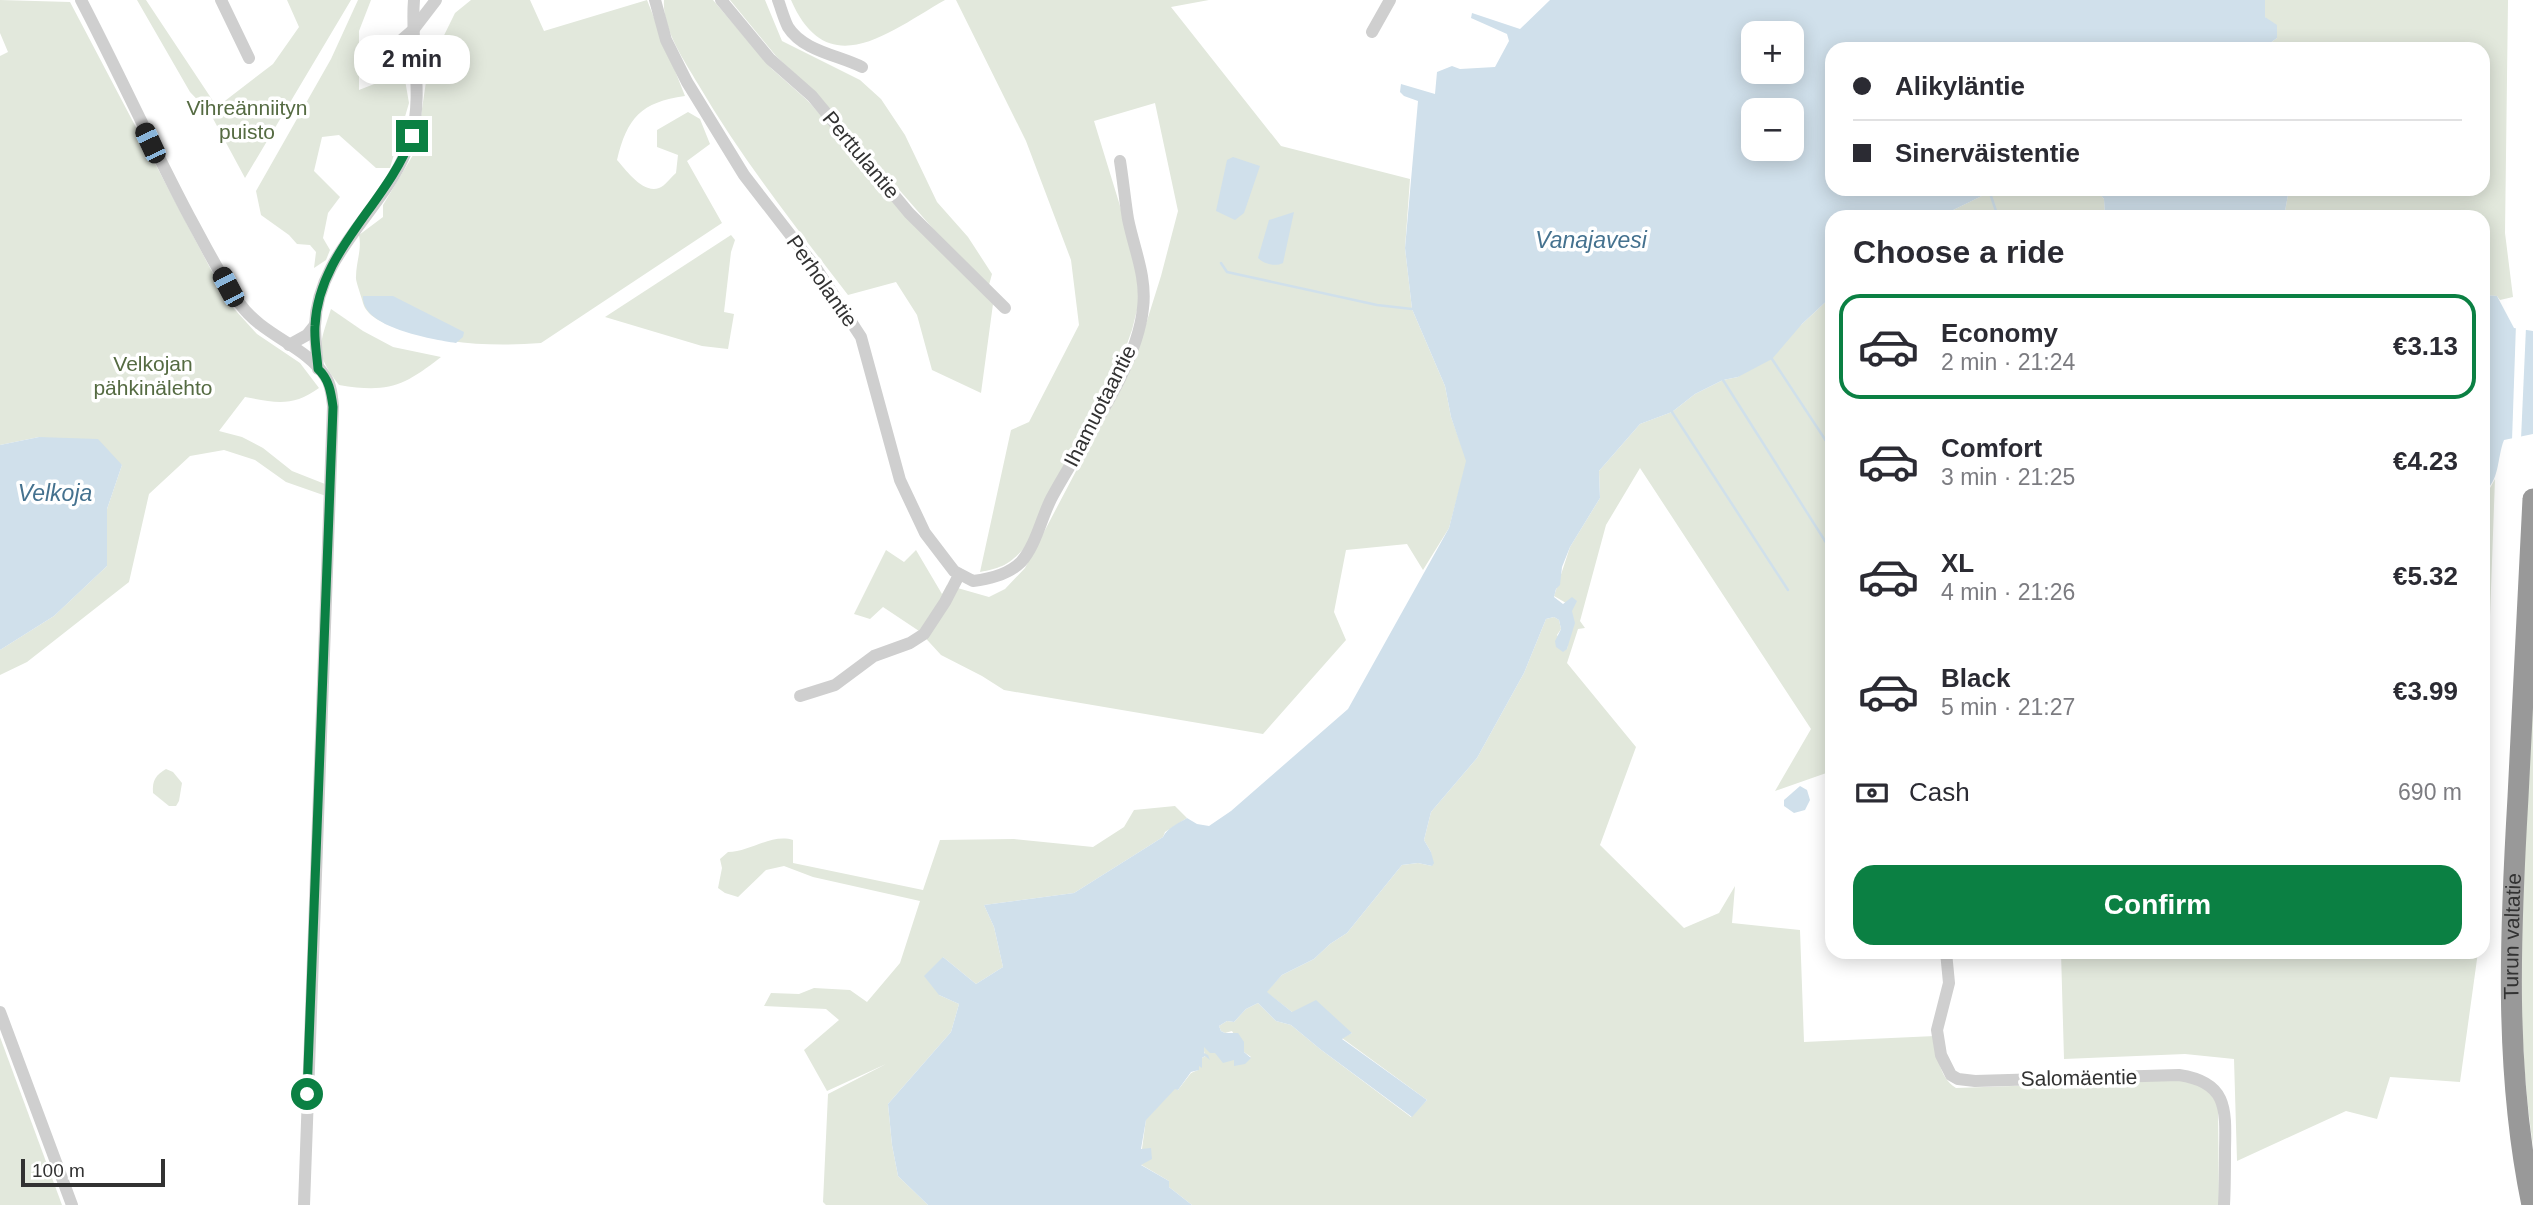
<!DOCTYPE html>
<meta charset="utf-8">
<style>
:root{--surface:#fff;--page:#f2f2f3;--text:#2b2b33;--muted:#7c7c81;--line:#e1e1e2;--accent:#0b8043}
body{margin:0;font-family:Helvetica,sans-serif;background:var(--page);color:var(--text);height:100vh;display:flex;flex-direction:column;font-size:26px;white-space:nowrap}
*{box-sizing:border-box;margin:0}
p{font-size:23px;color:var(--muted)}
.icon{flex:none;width:38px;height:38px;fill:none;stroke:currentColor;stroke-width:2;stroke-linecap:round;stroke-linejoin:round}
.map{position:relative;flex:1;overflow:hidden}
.sheet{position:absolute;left:1825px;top:210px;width:665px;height:749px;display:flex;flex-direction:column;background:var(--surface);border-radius:21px;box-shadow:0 4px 18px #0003}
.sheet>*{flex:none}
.guide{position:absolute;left:1825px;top:42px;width:665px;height:154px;border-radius:21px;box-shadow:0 4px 18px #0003;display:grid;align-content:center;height:154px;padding:0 28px;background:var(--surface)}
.tools{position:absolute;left:1741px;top:21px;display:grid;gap:14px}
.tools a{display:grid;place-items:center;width:63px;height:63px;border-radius:14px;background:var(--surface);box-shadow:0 4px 18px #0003;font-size:35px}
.scale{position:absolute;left:21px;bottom:18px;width:144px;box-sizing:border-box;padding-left:7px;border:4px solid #323232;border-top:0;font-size:19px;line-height:24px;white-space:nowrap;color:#323232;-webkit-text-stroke:5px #fff;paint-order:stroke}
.end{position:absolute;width:32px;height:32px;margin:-16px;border:9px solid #0b8043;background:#fff;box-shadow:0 0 0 4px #fff}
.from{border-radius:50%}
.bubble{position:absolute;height:49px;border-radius:21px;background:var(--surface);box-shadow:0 4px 18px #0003;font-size:23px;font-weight:700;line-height:49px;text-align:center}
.car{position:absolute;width:21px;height:42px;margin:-21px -10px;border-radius:9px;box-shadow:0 0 5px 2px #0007;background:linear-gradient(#222 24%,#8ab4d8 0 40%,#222 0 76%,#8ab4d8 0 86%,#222 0)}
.guide b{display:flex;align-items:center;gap:24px;height:66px;font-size:26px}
.guide b+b{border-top:2px solid var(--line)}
.guide i{width:18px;height:18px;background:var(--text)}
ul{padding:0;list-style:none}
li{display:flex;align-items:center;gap:21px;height:105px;margin:0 14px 10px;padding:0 14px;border:4px solid transparent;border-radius:21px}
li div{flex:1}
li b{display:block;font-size:26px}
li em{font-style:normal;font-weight:700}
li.current{border-color:var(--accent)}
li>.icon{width:63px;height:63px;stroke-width:1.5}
h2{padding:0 28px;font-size:32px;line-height:84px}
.pay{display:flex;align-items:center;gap:18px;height:77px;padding:0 28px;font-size:26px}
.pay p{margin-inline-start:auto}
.action{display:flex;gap:14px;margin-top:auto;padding:14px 28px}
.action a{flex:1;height:80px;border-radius:21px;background:var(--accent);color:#fff;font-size:28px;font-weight:700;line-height:80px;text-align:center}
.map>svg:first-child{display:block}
.green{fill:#e2e8dc}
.water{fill:#d0e0eb;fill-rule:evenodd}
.pier{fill:#fff}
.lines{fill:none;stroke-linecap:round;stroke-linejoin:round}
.stream{stroke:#d0e0eb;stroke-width:2.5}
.street{stroke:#cfcfcf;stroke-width:12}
.highway{stroke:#999;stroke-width:21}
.route{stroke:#0b8043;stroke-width:9}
.labels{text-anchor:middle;stroke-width:7;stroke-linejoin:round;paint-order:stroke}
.park-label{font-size:21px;fill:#556b42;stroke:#fff}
.street-label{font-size:21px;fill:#323232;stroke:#fff}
.water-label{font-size:23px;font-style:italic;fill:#45728f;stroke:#fff}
</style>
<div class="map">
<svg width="2533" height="1205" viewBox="0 0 2533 1205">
<rect width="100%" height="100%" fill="#fff"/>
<g class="green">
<path d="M0,0l70,2 158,300 29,32 43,29 19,25c-26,19 -43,15 -74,9l-26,34 23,6 21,11 29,23 33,13 1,12 -40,-14 -31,-22 -31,-10 -34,6 -41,38 -20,88 -102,80 -27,13v-25l54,-34 53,-50v-57l15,-44 -83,-28 -39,8v-389l8,-4 -8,-19z"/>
<polygon points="137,0 146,0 217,107 273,64 299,27 287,0 351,0 245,178 210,113 190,92"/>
<polygon points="358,0 371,0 359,31 359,90 387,79 405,80 409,103 390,168 376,168 339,135 322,137 314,171 340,197 328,213 323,238 330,250 326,260 314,268 316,252 310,245 297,244 289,235 261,215 256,191 331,59"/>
<path d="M471,0h59l14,31 103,-31 38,96c-44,6 -58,22 -68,64 9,10 26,34 42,28 6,-2 12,-11 17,-15l2,-18 -21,-8v-17l31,-18 12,7 10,25 -23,17 35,62 -181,120c-51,4 -96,1 -145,-15 -12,-5 -29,-11 -33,-25 -1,-5 -8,-23 -7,-26 0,-15 6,-27 3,-42l24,-18v-12l33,-55 12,-82 27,-55z"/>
<path d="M664,0h49l59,69 35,31 186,204 -12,89 -49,-23 -15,-55 -21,-33 -48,13c-53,-69 -106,-136 -150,-211 -14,-24 -36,-55 -34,-84z"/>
<polygon points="730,0 765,0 782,41 860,80 881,99 905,135 937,202 968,237 992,274 989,285 935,231 816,94 776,56"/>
<path d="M791,0h154c-55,31 -117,85 -154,0z"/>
<path d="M956,0h253l-38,7 110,139 129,33 -5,69 7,61 33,77 6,31 16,44 -18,67 -26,42 -16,-26 -61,6 -12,62 12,28 -83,94 -259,-44 -22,-14 -41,-21 -22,-24 -36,-24 -13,12 -16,-5 32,-64 18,12 12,-12 26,44 5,-9 42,12 16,-8 20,-21 110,-209 26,-83 17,-65 -23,-108 -61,18 42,137 4,40 -8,32 -18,50 -87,165c-16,18 -23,23 -47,27l31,-142 18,-8 50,-97 -8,-65 -45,-119z"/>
<polygon points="2265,0 2508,0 2505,233 2513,297 2500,300 2497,296 2483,295 2483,217 2284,217 2289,189 2483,189 2483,49 2262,49 2277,38 2265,17"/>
<polygon points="1996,189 2096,189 2104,199 2105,217 1939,217"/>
<polygon points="731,235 735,240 731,252 724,312 734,314 728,349 702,346 605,317"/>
<path d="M1832,296v475l-57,20 36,-62 -171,-261 -34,57 -26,96 5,7 -7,1 -11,34 69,84 -36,98 84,83 35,-15 16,-27 -3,37 68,7 4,112 131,-6c3,20 3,40 21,52l196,-7h35l21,9 10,13 1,102h-1027l-23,-18v-6l-29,-17 6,-45 29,-31 3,2 13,-17 7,-3 1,-5 3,2 -1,-8 4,-3 -2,-10 31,14v5l17,-8 -7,-5 -12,-21 -7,2 -4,-2 -2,-5 8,-5 7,1 12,-13 12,-6 18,18 15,4 29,24 91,68 16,-17 -85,-62 10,-5 -60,-21 -26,-20 16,-17 32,-16 16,-15 17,-11 55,-68 16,-2 14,3 -1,-14 -7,-12 7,-28 46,-54 47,-85 22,-54 8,-2 5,3 2,9 -4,6 10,14 2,-10 -3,-36 -12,-7 16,-49 30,-49 -1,-27 41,-47 32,-12 23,-18 28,-14 15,-3 64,-53z"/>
<path d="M331,309l32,22 30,16 48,10c-38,30 -54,36 -102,28 -25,-32 -20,-39 -8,-76z"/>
<polygon points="2495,479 2483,809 2483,492 2490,488"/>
<path d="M2533,682v463c-23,-153 -7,-309 0,-463z"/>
<path d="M166,769l7,3 9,11 -3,18 -3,5h-7l-16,-13c-1,-13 3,-18 13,-24z"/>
<path d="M1175,806l12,12 -22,14 -2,5 -89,56 -90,12 10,22 9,40 -27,17 -33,-27 -4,38 20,9 -8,28 -63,72 4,41 6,31 30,29h-102l-3,-3 5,-108 58,-30 -59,27 -23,-41 35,-30 -13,-11 -62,-3 7,-13 28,1 15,-6 36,2 17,12 33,-39 20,-62 -107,-24 -29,-11 -18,4 -28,27 -13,-4 -7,-5 4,-20 -2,-9 8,-7c22,0 44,-19 65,-12v23l130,27 17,-50 74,-1 79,8 31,-20 10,-17z"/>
<polygon points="2061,952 2478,952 2460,1082 2390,1077 2377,1119 2346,1111 2237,1161 2234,1059 2185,1054 2064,1059"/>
<polygon points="0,1037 62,1205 0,1205"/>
</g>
<g class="water">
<path d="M1550,0h715v17l12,8v13l-15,11h-430v140h164l-57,28h-107v79l-30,28 -30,35 -34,18 -15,3 -28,14 -23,18 -32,12 -41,47 1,27 -30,49 -8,20 -2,18 -4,4 -2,8 9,7 9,-7 5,4 -5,10 3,12 -8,26 -4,3 -7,-5 -1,-6 6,-12 -2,-9 -5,-3 -8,2 -22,54 -47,85 -46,54 -7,28 7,12 3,11 -2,3 -14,-3 -16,2 -55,68 -17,11 -16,15 -32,16 -15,17 25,20 24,-12 36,33 -10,6 85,61 -15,17 -92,-68 -29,-24 -15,-4 -18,-18 -12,6 -12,13 -7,-1 -8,5 2,5 4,2h13l6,9v10l7,6 -6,6 -11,2v-6l-11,3 -8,-10h-5l-6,-6v6l4,2 2,5 -5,-4 -3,2v10l-3,-2v4l-8,2 -13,18 -3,-1 -29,31 -5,29 10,-1 1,11 -11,6 28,16v6l23,18h-264l-30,-29 -6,-31 -4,-41 63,-72 8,-28 -20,-9 -15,-19 19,-19 33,27 27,-17 -9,-40 -10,-22 90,-12 89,-56c4,-9 16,-14 24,-19l10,6 12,2 22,-15 117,-102 101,-181 17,-67 -15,-44 -6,-31 -33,-77 -7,-61 13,-147 -14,-5 -4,-4 1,-8 34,10 2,-22 15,-6 8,3 35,-2 14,-26 -2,-7 -36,-16 1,-5 48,16zM1754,33h38v39h-38zM1754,110h38v39h-38z"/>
<polygon points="1233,157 1260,166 1244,213 1235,220 1216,211 1227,160"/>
<polygon points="2096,189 2289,189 2284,217 2105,217 2104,199"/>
<path d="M1294,212l-11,51c-8,4 -19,1 -25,-5l11,-38z"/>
<path d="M2483,295l14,1 17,32 19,3v103l-29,6c-7,17 -4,42 -21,52z"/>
<path d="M363,296h30l71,36 -1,5 -7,6c-24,-4 -95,-15 -93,-47z"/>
<polygon points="39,437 98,439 122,465 107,509 107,566 54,616 0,650 0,445"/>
<polygon points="1800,786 1807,790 1810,800 1805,810 1794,813 1784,806 1784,800"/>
</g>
<polygon class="pier" points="2516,324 2526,327 2521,439 2512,441"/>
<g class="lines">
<g class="stream">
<polyline points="1990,193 1998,217"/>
<polyline points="1221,263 1227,272 1377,305 1412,309"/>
<polyline points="1772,359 1832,450"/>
<polyline points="1723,380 1832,552"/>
<polyline points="1672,412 1788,590"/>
</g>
<g class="street">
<path d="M81,0c37,71 70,144 108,216 16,29 31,60 51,88 23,32 66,42 85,72 6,8 7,20 8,30l-29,799"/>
<polyline points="221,0 249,58"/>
<path d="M655,0l11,40 21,42 57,93 72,93 45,69 39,143 25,53 29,38 19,10c17,-2 35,-6 48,-19 15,-17 20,-43 30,-63 29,-55 86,-130 92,-191 4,-31 -9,-59 -15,-89 -3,-19 -5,-39 -8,-58"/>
<polyline points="721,0 770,59 812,96 909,213 1005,308"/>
<path d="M778,0c3,8 6,19 10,27 15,24 50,28 74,40"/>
<polyline points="1372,32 1390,0"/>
<polyline points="371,71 383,56 413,30 436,0"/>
<polyline points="289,345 307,335 315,325"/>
<path d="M318,369c-1,-14 -3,-29 -3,-43 2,-76 75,-119 96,-188 13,-44 -1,-93 3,-138"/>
<polyline points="800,696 835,685 874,656 910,643 924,634 945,602 959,575"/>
<path d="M1946,952l3,31 -12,47 4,25 10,20 7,4 17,2 204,-6c48,7 47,33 46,74 0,19 0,37 -1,56"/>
<polyline points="0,1012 72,1205"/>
</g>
<path class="highway" id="s1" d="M2532,1205c-28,-134 -22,-272 -14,-408 5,-100 10,-199 15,-298"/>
</g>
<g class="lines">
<path class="route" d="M307,1094l26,-687c-2,-15 -4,-28 -15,-38 -1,-14 -4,-29 -3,-43 3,-75 73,-123 97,-190"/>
</g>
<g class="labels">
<g class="park-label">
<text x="247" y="115">Vihreänniityn<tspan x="247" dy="24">puisto</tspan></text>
<text x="153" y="371">Velkojan<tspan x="153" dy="24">pähkinälehto</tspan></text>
</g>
<g class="street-label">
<text transform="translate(861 155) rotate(50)" y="7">Perttulantie</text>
<text transform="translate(822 281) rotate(55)" y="7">Perholantie</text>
<text transform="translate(1100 406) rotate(-63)" y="7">Ihamuotaantie</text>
<text dy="7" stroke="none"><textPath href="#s1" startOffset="270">Turun valtatie</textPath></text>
<text transform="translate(2079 1078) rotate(-1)" y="7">Salomäentie</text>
</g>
<g class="water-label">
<text x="1591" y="248">Vanajavesi</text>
<text x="55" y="501">Velkoja</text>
</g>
</g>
</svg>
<div class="tools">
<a>+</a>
<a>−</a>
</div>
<div class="scale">100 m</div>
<i class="end from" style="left:307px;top:1094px"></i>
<i class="end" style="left:412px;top:136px"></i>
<div class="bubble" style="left:354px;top:35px;width:116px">2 min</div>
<i class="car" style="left:150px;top:143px;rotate:335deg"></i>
<i class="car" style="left:228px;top:287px;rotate:332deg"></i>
<div class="guide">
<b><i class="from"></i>Alikyläntie</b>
<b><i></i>Sinerväistentie</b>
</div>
<section class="sheet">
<h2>Choose a ride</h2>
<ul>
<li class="current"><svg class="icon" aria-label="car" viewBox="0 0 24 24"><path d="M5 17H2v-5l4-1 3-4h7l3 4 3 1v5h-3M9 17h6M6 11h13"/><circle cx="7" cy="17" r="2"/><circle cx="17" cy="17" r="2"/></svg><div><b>Economy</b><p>2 min · 21:24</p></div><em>€3.13</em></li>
<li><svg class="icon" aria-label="car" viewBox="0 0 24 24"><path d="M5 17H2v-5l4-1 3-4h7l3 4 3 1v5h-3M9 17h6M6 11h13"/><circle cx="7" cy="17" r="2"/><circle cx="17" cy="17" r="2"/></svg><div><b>Comfort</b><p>3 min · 21:25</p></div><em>€4.23</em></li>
<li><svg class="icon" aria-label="car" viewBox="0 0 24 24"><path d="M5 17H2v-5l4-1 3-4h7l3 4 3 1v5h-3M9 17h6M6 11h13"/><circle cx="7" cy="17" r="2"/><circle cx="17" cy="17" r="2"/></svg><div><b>XL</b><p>4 min · 21:26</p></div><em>€5.32</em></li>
<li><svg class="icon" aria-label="car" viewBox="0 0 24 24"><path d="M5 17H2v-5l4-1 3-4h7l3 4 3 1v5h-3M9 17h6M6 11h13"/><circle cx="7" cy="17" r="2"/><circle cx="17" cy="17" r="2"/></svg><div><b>Black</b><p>5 min · 21:27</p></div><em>€3.99</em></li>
</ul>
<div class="pay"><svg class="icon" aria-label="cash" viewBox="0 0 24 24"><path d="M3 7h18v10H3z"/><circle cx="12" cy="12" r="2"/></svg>Cash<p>690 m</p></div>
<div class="action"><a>Confirm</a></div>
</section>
</div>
